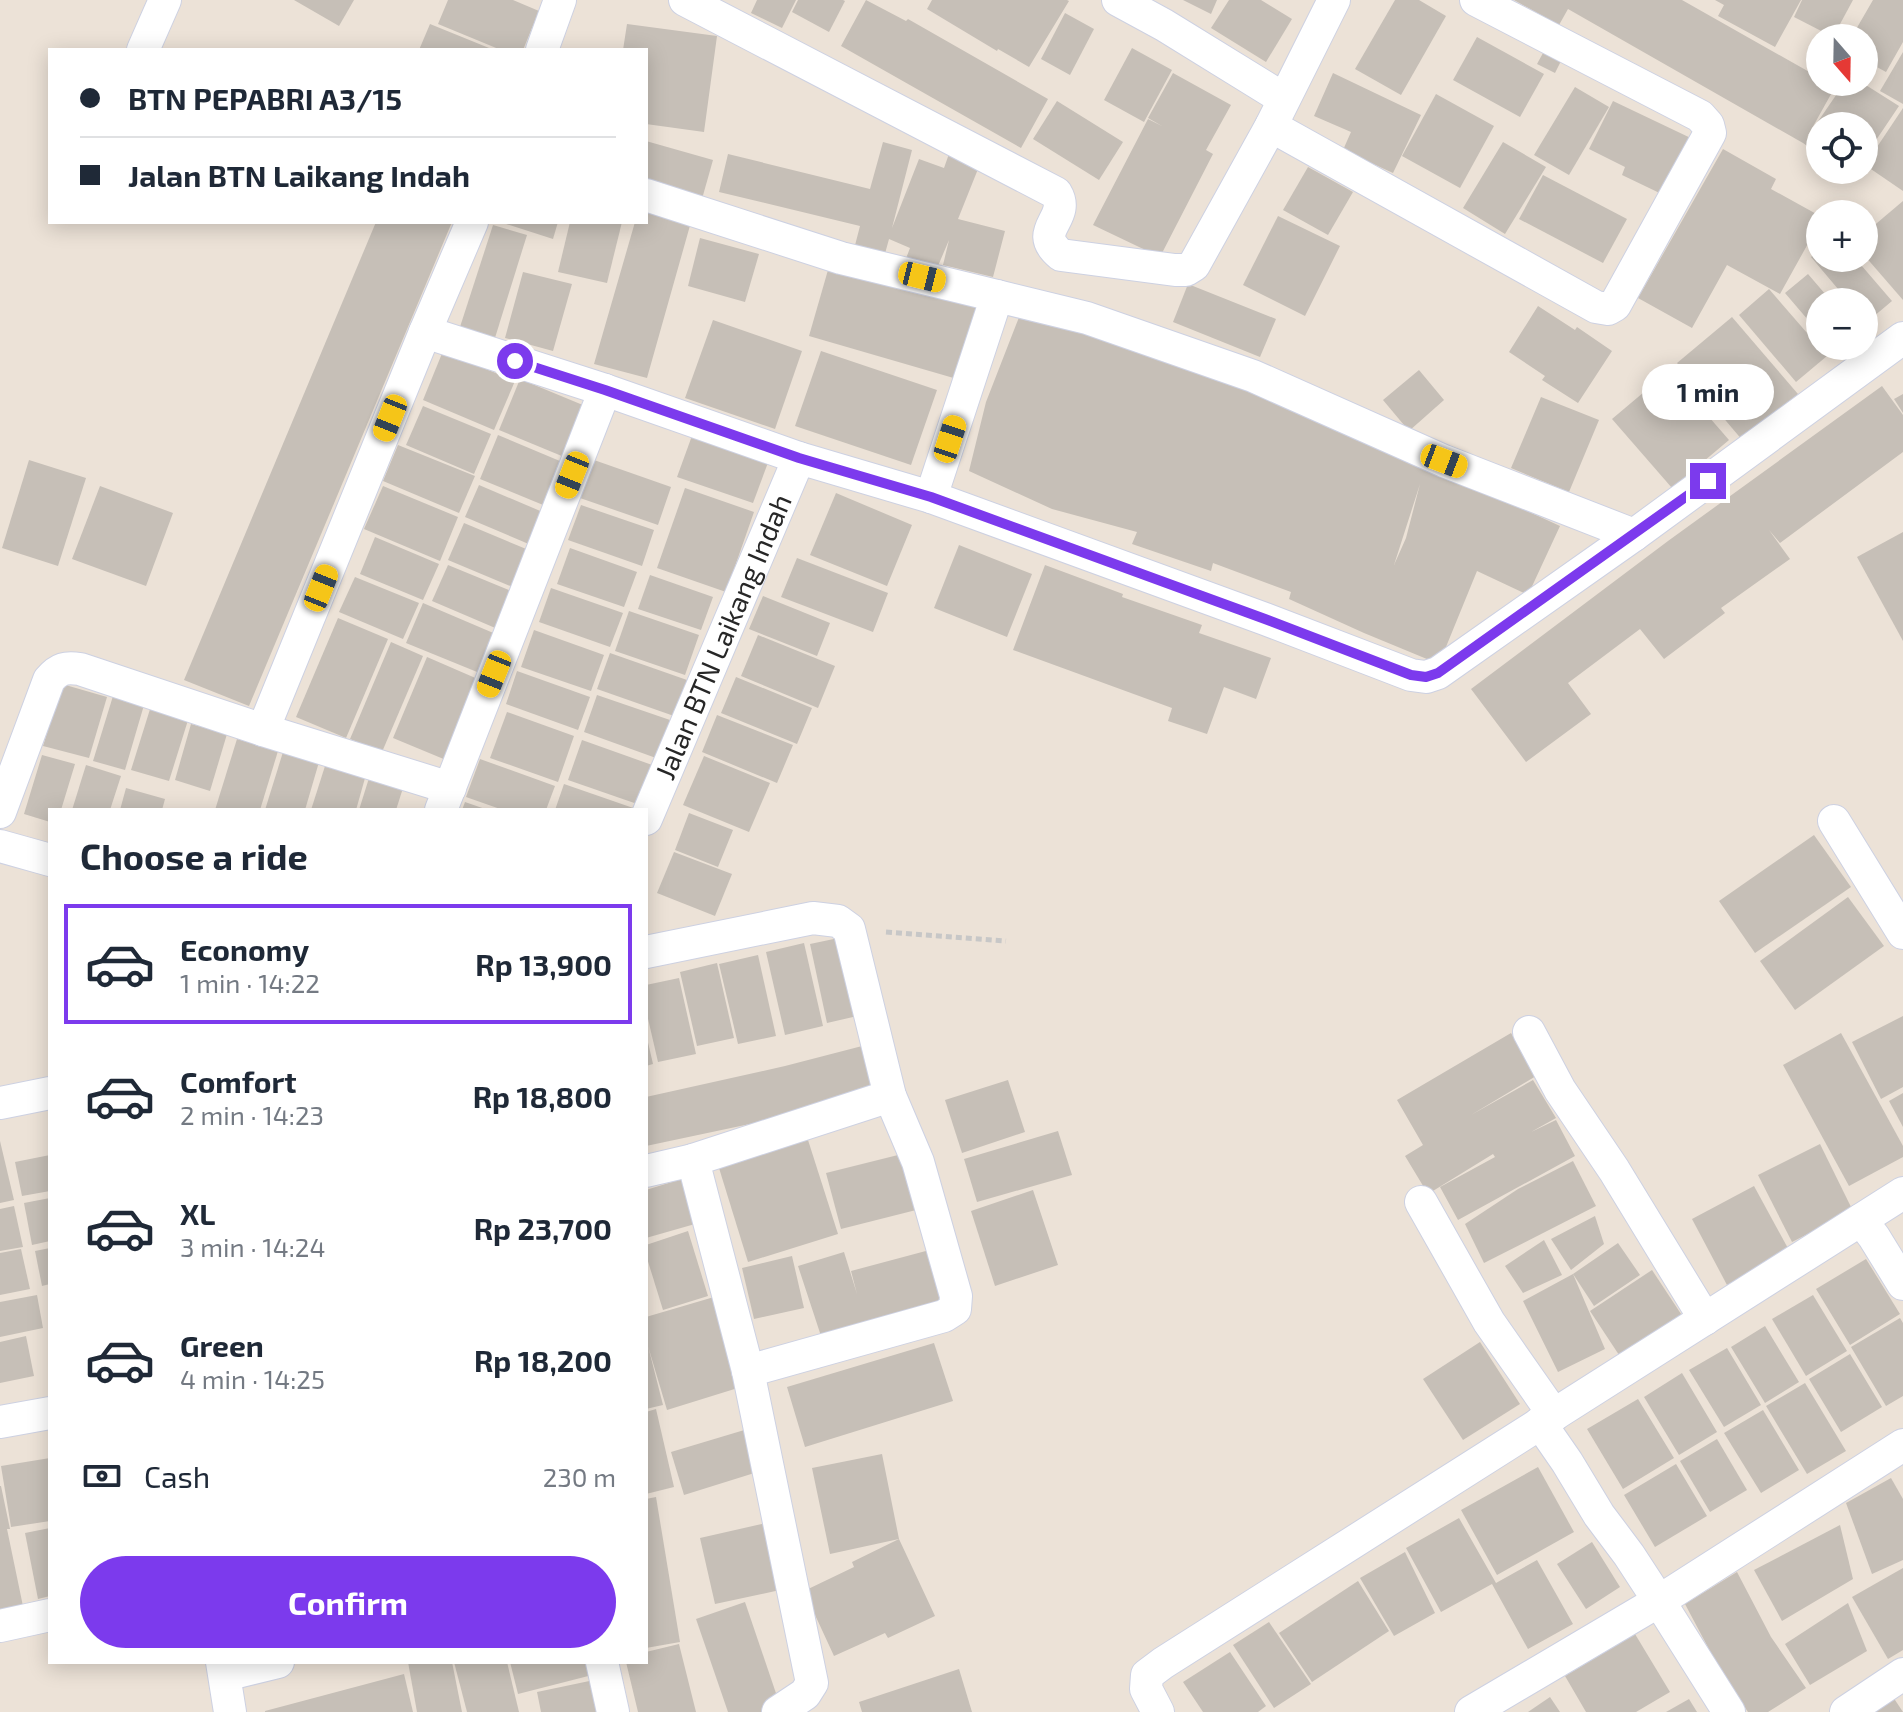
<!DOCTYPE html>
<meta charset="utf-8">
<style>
:root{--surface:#fff;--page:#f6f6f7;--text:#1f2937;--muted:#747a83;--line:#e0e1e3;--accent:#7c3aed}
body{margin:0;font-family:"Exo 2",sans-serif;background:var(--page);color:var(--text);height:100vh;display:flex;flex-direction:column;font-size:30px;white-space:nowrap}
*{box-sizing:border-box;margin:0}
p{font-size:26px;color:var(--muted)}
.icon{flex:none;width:44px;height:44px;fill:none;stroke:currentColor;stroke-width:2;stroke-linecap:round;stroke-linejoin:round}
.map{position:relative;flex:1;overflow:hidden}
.details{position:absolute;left:48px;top:808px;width:600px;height:856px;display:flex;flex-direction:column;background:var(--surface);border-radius:0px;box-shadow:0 4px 20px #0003}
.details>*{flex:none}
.banner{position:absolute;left:48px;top:48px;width:600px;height:176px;border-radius:0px;box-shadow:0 4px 20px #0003;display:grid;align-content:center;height:176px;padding:0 32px;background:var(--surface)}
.needle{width:52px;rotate:160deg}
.tools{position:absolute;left:1806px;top:24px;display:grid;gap:16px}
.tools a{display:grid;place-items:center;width:72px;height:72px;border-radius:50%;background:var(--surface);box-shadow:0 4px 20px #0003;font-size:40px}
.end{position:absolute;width:36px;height:36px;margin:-18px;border:10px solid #7c3aed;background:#fff;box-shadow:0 0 0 4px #fff}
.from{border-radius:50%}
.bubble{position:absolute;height:56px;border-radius:28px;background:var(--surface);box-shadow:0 4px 20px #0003;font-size:26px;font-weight:700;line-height:56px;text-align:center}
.car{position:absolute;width:24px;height:48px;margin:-24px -12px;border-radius:10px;box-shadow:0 0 6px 2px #0007;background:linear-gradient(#f5c518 24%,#345 0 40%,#f5c518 0 76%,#345 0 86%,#f5c518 0)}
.banner b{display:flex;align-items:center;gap:28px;height:76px;font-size:30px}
.banner b+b{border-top:2px solid var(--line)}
.banner i{width:20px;height:20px;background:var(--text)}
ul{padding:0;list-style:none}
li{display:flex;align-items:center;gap:24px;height:120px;margin:0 16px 12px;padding:0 16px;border:4px solid transparent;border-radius:0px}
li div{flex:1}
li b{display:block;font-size:30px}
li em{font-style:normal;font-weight:700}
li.current{border-color:var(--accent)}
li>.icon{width:72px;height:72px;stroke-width:1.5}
h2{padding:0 32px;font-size:36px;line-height:96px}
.pay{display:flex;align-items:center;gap:20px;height:88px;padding:0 32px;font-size:30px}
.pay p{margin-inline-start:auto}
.button{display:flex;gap:16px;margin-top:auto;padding:16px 32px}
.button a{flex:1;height:92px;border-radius:48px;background:var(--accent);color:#fff;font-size:32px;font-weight:700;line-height:92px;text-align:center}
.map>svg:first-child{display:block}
.building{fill:#c6bfb7;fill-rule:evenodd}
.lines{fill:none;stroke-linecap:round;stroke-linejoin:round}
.street-casing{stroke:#cdd1e2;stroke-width:34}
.path{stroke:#c7c7c7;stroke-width:5;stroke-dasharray:6 4;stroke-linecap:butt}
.street{stroke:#fff;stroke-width:32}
.route{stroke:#7c3aed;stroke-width:10}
.labels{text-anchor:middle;stroke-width:7;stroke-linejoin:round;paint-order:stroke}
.street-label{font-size:28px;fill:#272727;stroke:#fff}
</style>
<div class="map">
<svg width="1903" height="1712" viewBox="0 0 1903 1712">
<rect width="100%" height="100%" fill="#ece2d7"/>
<g class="building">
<polygon points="294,0 354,0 339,26"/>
<polygon points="448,0 513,0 539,11 523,50 501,50 438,24"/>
<polygon points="757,0 796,0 782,28 751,13"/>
<polygon points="798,0 843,0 845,1 829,32 792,12"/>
<polygon points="866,0 906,21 908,19 1048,99 1021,148 841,46"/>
<polygon points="932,0 1067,0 1069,1 1029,67 998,49 997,51 927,9"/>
<polygon points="1183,0 1217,0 1211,14"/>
<polygon points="1229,0 1261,0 1292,19 1266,62 1211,28"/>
<polygon points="1395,0 1419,0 1446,16 1401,95 1355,69"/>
<polygon points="1514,0 1682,0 1820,78 1820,82 1826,82 1835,87 1806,139 1845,82 1861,82 1899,106 1864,158 1864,126 1820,126 1820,155 1803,143 1568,9 1559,25"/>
<polygon points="1715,0 1801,0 1775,47 1718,16 1724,5"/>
<polygon points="1802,0 1853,0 1833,37 1794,17"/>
<polygon points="1873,0 1903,0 1903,42 1886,72 1864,60 1864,38 1851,38"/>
<polygon points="1065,13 1094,29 1070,75 1041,59"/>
<polygon points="430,24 494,50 419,50"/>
<polygon points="627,24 717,36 704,132 646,124 646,50 623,50"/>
<polygon points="1477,37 1544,74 1520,117 1453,80"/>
<polygon points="1549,42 1566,51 1555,73 1537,64"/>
<polygon points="1132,48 1172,70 1144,122 1104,100"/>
<polygon points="1903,52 1903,104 1880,91"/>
<polygon points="1173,73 1231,105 1206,150 1213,154 1160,257 1093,225 1148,119 1162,126 1148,118"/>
<polygon points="1333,73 1421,115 1393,173 1343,150 1351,132 1314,116"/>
<polygon points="1575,87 1609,107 1569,175 1534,155"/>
<polygon points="1436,94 1494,126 1460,188 1402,156"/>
<polygon points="1057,101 1123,142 1099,180 1033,139"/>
<polygon points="1613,101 1697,141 1670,198 1622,175 1625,167 1589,149"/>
<polygon points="1903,108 1903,191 1865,165"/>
<polygon points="646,141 713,160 700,206 646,190"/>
<polygon points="883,142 912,150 892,228 919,159 944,168 950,151 980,164 958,219 1005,231 993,277 943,265 949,240 935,273 905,261 910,248 889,239 883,261 853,253 860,226 719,192 728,154 870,189"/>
<polygon points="1503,142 1546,167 1505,234 1463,208"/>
<polygon points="1723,149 1776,179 1771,189 1820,216 1820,222 1780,294 1727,265 1692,328 1638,298"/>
<polygon points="1308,167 1353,192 1328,235 1283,210"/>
<polygon points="1543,175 1627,219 1603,263 1519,219"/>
<polygon points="1903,201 1903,300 1864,255 1864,234"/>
<polygon points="646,210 691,222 647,378 594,364 635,222 646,222"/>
<polygon points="1278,216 1340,246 1305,316 1243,285"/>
<polygon points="376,222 452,222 249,706 184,680"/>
<polygon points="500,222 558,222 553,239"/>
<polygon points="570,222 622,222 607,283 558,272"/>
<polygon points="493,225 527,235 494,341 459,330"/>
<polygon points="700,238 759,254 745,302 688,286"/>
<polygon points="1820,249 1820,258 1855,258 1892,301 1867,322 1864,319 1864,302 1849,302 1811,257"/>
<polygon points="830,263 979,306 957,379 809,336"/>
<polygon points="523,272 572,284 553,351 505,338"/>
<polygon points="1808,274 1832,302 1820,302 1820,334 1785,293"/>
<polygon points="1188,284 1276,319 1260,357 1173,322"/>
<polygon points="1769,289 1827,356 1796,382 1739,315"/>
<polygon points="1538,306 1575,330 1577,327 1612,351 1578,403 1542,380 1545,376 1509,352"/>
<path d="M1023,307l89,25 398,171 50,23 -32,69 -51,-24 -38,93 -75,-31 -75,-34 2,-7 -78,-29 -2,8 -79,-27 5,-12 -85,-23 -83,-38 17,-69zM1420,484l-14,54 -12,27z"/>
<polygon points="1732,317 1798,394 1743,441 1677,363"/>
<polygon points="713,320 802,351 775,429 685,398"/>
<polygon points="443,351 515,381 494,430 423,400"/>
<polygon points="821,351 937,390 911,465 795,426"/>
<polygon points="1419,370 1444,400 1409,431 1383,400"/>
<polygon points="1669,371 1729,440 1672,488 1612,419"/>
<polygon points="520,379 590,408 569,459 499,430"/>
<polygon points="1882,386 1903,415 1903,452 1780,543 1769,530 1790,559 1721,608 1725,613 1664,659 1640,629 1568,683 1591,714 1526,762 1471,689 1668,541"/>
<polygon points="1903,394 1903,413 1894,399"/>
<polygon points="1541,397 1599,420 1569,492 1511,468"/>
<polygon points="423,406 491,434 474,474 406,445"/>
<polygon points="693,433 769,460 753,503 677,477"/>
<polygon points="498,435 567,464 548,507 480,479"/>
<polygon points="398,445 475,476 459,513 383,481"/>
<polygon points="29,460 86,478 58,566 2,548"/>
<polygon points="594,460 671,487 658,525 580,498"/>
<polygon points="479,485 545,513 531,545 465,517"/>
<polygon points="100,486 173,513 146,586 72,559"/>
<polygon points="383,486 458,517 440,561 364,529"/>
<polygon points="685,488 754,512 726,592 657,568"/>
<polygon points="836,493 912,525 887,586 810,555"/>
<polygon points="581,505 654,530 642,566 568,540"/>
<polygon points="464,523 531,551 515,588 448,560"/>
<polygon points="1903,532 1903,641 1857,557"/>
<polygon points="375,537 439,564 423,600 360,574"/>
<polygon points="959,545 1032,574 1007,637 934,608"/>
<polygon points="570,548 637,572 624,607 557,584"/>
<polygon points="797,558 888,593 873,632 781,597"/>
<polygon points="448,565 516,593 500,630 432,601"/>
<polygon points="1045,565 1123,594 1122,597 1202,625 1199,633 1271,658 1256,699 1224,687 1207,734 1168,721 1172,708 1013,650"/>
<polygon points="650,575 713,597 701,630 638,609"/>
<polygon points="355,577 419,603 403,639 339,612"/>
<polygon points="551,588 623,613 610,647 539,622"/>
<polygon points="763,596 830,623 817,656 749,629"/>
<polygon points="423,603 498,635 482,674 406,643"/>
<polygon points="629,611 699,635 685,675 615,651"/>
<polygon points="338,618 388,639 346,738 296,717"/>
<polygon points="534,630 604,655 591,691 521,667"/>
<polygon points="758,635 835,666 818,708 741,676"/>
<polygon points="391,642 423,656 382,752 350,739"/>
<polygon points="610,653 687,680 674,716 597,689"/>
<polygon points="427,657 480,680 446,760 393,738"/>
<polygon points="517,671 590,697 578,730 506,704"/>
<polygon points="736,677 812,708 797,744 721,713"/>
<polygon points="62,684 107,697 89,758 43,746"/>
<polygon points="597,695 670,720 656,758 584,732"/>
<polygon points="113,696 144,705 125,770 93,761"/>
<polygon points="151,706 189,717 169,781 131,770"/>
<polygon points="507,712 574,736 558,782 490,758"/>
<polygon points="717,715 793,745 777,783 702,752"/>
<polygon points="191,724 227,734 210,791 175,780"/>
<polygon points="237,739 278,751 260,810 215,810"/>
<polygon points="582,740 655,766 640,805 568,780"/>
<polygon points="283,752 319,762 305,810 265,810"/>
<polygon points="42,755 75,764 61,810 50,810 50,822 24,814"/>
<polygon points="704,756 770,783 749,832 683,805"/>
<polygon points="480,759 555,786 546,810 503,810 466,797"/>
<polygon points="86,765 121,776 110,810 72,810"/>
<polygon points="325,766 365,778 356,810 311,810"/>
<polygon points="369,778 403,788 396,810 359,810"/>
<polygon points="564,784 639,810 555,810"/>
<polygon points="126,788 165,799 162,810 120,810"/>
<polygon points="465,802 488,810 462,810"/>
<polygon points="689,813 733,830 718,867 675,850"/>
<polygon points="1814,835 1851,887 1755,953 1719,901"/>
<polygon points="674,852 732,874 715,916 657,893"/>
<polygon points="1848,897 1884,946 1795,1010 1760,961"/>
<polygon points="848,936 866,1014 827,1023 810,944"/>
<polygon points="804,943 823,1026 785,1035 766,952"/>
<polygon points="758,955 776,1036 738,1044 719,964"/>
<polygon points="717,963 734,1038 697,1046 680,972"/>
<polygon points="679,978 696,1054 658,1062 646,1010 646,985"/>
<polygon points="1903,1016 1903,1087 1881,1099 1852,1042"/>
<polygon points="1511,1033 1536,1076 1471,1115 1533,1080 1556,1118 1531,1132 1556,1120 1575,1156 1458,1220 1440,1187 1495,1157 1493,1154 1428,1194 1405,1156 1423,1145 1397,1100"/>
<polygon points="1841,1033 1903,1146 1903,1157 1849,1186 1783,1065"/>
<polygon points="647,1038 653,1064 646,1066 646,1039"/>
<polygon points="866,1045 878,1094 797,1114 646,1146 646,1097 785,1066"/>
<polygon points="1008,1080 1025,1132 962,1153 945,1100"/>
<polygon points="1903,1093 1903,1127 1889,1101"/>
<polygon points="1058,1131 1072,1175 977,1202 964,1159"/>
<polygon points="808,1140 838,1234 748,1262 719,1168"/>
<polygon points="0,1141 14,1200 0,1203"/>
<polygon points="1820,1144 1853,1211 1792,1242 1758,1175"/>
<polygon points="910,1152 924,1208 841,1229 826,1173"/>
<polygon points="50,1155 50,1191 22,1196 15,1162"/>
<polygon points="1573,1161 1596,1206 1484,1263 1465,1224 1518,1189"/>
<polygon points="688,1177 702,1222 646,1238 646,1190"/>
<polygon points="1754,1186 1790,1252 1727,1285 1692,1219"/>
<polygon points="1033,1190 1058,1265 995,1286 971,1211"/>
<polygon points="50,1198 50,1241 32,1245 24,1203"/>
<polygon points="14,1206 23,1247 0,1251 0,1209"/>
<polygon points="1595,1216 1604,1244 1571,1270 1551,1239"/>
<polygon points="688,1231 708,1296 663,1310 646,1255 646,1245"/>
<polygon points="1544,1240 1562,1275 1523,1293 1505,1266"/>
<polygon points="1618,1243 1640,1275 1594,1306 1573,1274 1605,1349 1558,1372 1523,1301 1573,1274"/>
<polygon points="50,1248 50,1284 42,1286 35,1251"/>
<polygon points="937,1248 951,1300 821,1336 798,1266 844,1252 857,1294 851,1271"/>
<polygon points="21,1249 30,1289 0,1295 0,1253"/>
<polygon points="792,1256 804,1308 754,1319 742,1268"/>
<polygon points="1866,1259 1900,1314 1850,1345 1816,1289"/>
<polygon points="1652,1270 1685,1320 1623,1361 1590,1311"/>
<polygon points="37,1295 43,1328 0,1337 0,1302"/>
<polygon points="1813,1295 1847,1351 1806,1376 1772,1319"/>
<polygon points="714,1297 741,1387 667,1410 648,1346 663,1405 646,1409 646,1317"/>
<polygon points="1900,1318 1903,1323 1903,1396 1886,1406 1851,1347"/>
<polygon points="1765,1326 1799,1382 1765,1403 1731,1347"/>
<polygon points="26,1336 34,1376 0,1383 0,1342"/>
<polygon points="1480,1342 1520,1404 1463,1440 1423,1379"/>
<polygon points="934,1343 953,1401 805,1447 787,1387"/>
<polygon points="1727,1348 1761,1405 1724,1427 1689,1370"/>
<polygon points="1850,1354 1882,1407 1841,1432 1809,1379"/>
<polygon points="1682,1373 1717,1432 1679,1455 1644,1397"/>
<polygon points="1805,1383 1846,1451 1807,1474 1766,1406"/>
<polygon points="1638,1399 1674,1458 1623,1489 1587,1429"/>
<polygon points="656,1409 674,1487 646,1494 646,1412"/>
<polygon points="1763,1410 1799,1470 1761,1493 1724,1433"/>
<polygon points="751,1428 764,1470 684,1495 671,1452"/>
<polygon points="1717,1439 1747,1490 1710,1512 1680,1461"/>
<polygon points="882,1454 899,1539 935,1616 888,1638 885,1633 834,1656 804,1591 854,1567 852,1562 899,1539 830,1554 812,1468"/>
<polygon points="50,1458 50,1521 11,1527 1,1466"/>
<polygon points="1676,1464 1707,1516 1655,1547 1624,1495"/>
<polygon points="1538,1467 1574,1532 1497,1575 1461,1510"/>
<polygon points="1891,1478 1903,1499 1903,1560 1872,1574 1846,1503"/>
<polygon points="0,1486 1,1486 10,1529 7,1529 24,1611 0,1617"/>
<polygon points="656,1497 680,1642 646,1648 646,1499"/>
<polygon points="1459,1518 1496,1583 1537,1560 1573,1624 1528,1649 1492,1584 1441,1612 1406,1548"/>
<polygon points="766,1523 780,1590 715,1604 700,1538"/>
<polygon points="1840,1525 1853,1579 1782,1621 1754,1570"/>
<polygon points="50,1528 50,1596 38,1599 25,1533"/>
<polygon points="1592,1542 1620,1587 1586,1609 1557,1564"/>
<polygon points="1405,1552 1435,1613 1394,1636 1360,1578"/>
<polygon points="1903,1568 1903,1650 1888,1659 1852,1597"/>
<polygon points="1737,1572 1771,1637 1806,1688 1768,1712 1748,1712 1720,1670 1685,1604"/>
<polygon points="1358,1581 1389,1631 1312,1682 1279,1633"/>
<polygon points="745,1602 781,1708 770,1712 728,1712 696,1619"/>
<polygon points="1848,1603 1867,1651 1810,1685 1785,1644"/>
<polygon points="1269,1622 1311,1684 1274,1708 1233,1645"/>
<polygon points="1635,1634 1670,1692 1636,1712 1586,1712 1565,1676"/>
<polygon points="679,1644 696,1712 638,1712 626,1662 646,1662 646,1652"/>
<polygon points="1230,1652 1266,1706 1258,1712 1203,1712 1183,1682"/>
<polygon points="408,1662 452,1662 462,1712 417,1712"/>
<polygon points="454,1662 507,1662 519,1712 467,1712"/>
<polygon points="510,1662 597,1662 600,1673 518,1694"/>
<polygon points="959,1669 972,1712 862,1712 859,1702"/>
<polygon points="404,1674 413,1712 265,1712 265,1711"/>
<polygon points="599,1679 607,1712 541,1712 537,1692"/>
<polygon points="1550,1697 1560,1712 1528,1712"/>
<polygon points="1893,1697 1903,1712 1869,1712"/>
<polygon points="1689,1699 1697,1712 1666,1712"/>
</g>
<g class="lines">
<defs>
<g id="street">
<path d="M685,0l371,193c16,26 -26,37 5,62l114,15h11l8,-5 77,-139 63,-126"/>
<polyline points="1118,0 1164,25 1284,99"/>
<polyline points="143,50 165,0"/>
<polyline points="542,50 560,0"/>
<polyline points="1271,126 1596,307 1608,309 1615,305 1710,133 1708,125 1700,116 1476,0"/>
<polyline points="646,195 841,258 997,296 931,497"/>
<polyline points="472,222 425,332 605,390 799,458"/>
<polyline points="997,296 1087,318 1253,376 1444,461 1634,535"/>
<polyline points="263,730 425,332"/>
<polyline points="441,810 605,390"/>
<path d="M0,812l49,-132c10,-12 17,-13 31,-11l183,61 187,58"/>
<path id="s1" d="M646,819l153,-361 132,39 334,122 146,56 15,2 12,-4 196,-138 269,-197"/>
<polyline points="1834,821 1903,933"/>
<polyline points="0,846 50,860"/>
<polyline points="646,952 813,918 838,921 849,929 890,1096 918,1162 956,1296 955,1309 944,1316 748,1371 812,1683 805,1694 778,1712"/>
<polyline points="1529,1032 1560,1090 1614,1170 1705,1319"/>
<polyline points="0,1103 50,1093"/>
<polyline points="646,1171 693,1160"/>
<polyline points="1421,1202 1489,1322 1554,1415"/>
<polyline points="1861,1220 1874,1237 1903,1284"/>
<polyline points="748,1371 693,1160 890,1096"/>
<polyline points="0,1422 50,1413"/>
<polyline points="1540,1423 1567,1462 1599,1515 1629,1555 1659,1601 1729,1712"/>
<polyline points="0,1626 50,1615"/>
<polyline points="222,1662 230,1712"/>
<polyline points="602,1662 613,1712"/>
<polyline points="225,1675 278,1662"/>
<polyline points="1158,1712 1146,1689 1147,1675 1163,1663 1903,1193"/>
<polyline points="1471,1712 1659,1601 1903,1445"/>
<polyline points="1846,1712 1903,1674"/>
</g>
</defs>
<use href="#street" class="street-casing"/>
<polyline class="path" points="886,932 1006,941"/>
<use href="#street" class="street"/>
</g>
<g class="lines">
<polyline class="route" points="515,361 605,390 799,458 931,497 1265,619 1411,675 1426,677 1438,673 1708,481"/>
</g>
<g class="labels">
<g class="street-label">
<text dy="10" stroke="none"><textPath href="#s1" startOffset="198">Jalan BTN Laikang Indah</textPath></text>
</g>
</g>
</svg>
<div class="tools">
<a><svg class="needle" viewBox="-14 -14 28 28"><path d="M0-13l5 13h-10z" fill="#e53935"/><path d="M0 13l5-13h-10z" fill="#747a83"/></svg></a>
<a><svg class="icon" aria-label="locate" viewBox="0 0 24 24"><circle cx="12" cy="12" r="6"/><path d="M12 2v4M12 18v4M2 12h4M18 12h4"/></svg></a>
<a>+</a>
<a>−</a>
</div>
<i class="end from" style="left:515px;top:361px"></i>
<i class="end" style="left:1708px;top:481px"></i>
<div class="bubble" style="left:1642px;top:364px;width:132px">1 min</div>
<i class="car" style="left:922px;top:277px;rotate:104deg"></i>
<i class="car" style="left:390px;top:418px;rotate:202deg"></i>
<i class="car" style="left:950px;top:439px;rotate:18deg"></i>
<i class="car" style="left:1444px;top:461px;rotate:111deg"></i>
<i class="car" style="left:572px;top:475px;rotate:202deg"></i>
<i class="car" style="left:321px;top:588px;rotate:22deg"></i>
<i class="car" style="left:494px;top:674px;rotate:202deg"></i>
<div class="banner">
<b><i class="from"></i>BTN PEPABRI A3/15</b>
<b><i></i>Jalan BTN Laikang Indah</b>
</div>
<section class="details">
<h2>Choose a ride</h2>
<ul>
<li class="current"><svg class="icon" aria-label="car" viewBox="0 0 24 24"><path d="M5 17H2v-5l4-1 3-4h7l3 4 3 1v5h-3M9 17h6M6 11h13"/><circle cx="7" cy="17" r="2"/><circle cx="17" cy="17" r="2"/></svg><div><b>Economy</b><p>1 min · 14:22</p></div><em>Rp 13,900</em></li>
<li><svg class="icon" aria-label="car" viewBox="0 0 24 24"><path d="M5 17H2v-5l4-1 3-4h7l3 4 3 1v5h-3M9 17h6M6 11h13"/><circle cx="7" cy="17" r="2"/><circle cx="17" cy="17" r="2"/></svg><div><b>Comfort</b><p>2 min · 14:23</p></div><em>Rp 18,800</em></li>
<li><svg class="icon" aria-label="car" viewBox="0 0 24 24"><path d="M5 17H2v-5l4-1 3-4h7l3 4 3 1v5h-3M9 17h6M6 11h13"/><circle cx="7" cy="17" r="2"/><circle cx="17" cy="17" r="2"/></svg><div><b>XL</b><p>3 min · 14:24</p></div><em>Rp 23,700</em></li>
<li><svg class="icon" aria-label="car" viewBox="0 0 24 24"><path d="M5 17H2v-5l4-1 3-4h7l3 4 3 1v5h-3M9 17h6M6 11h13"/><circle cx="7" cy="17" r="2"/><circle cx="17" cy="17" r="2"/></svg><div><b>Green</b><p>4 min · 14:25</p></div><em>Rp 18,200</em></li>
</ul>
<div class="pay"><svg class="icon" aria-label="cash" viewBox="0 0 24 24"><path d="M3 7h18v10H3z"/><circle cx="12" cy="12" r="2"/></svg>Cash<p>230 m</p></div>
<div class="button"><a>Confirm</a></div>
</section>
</div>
